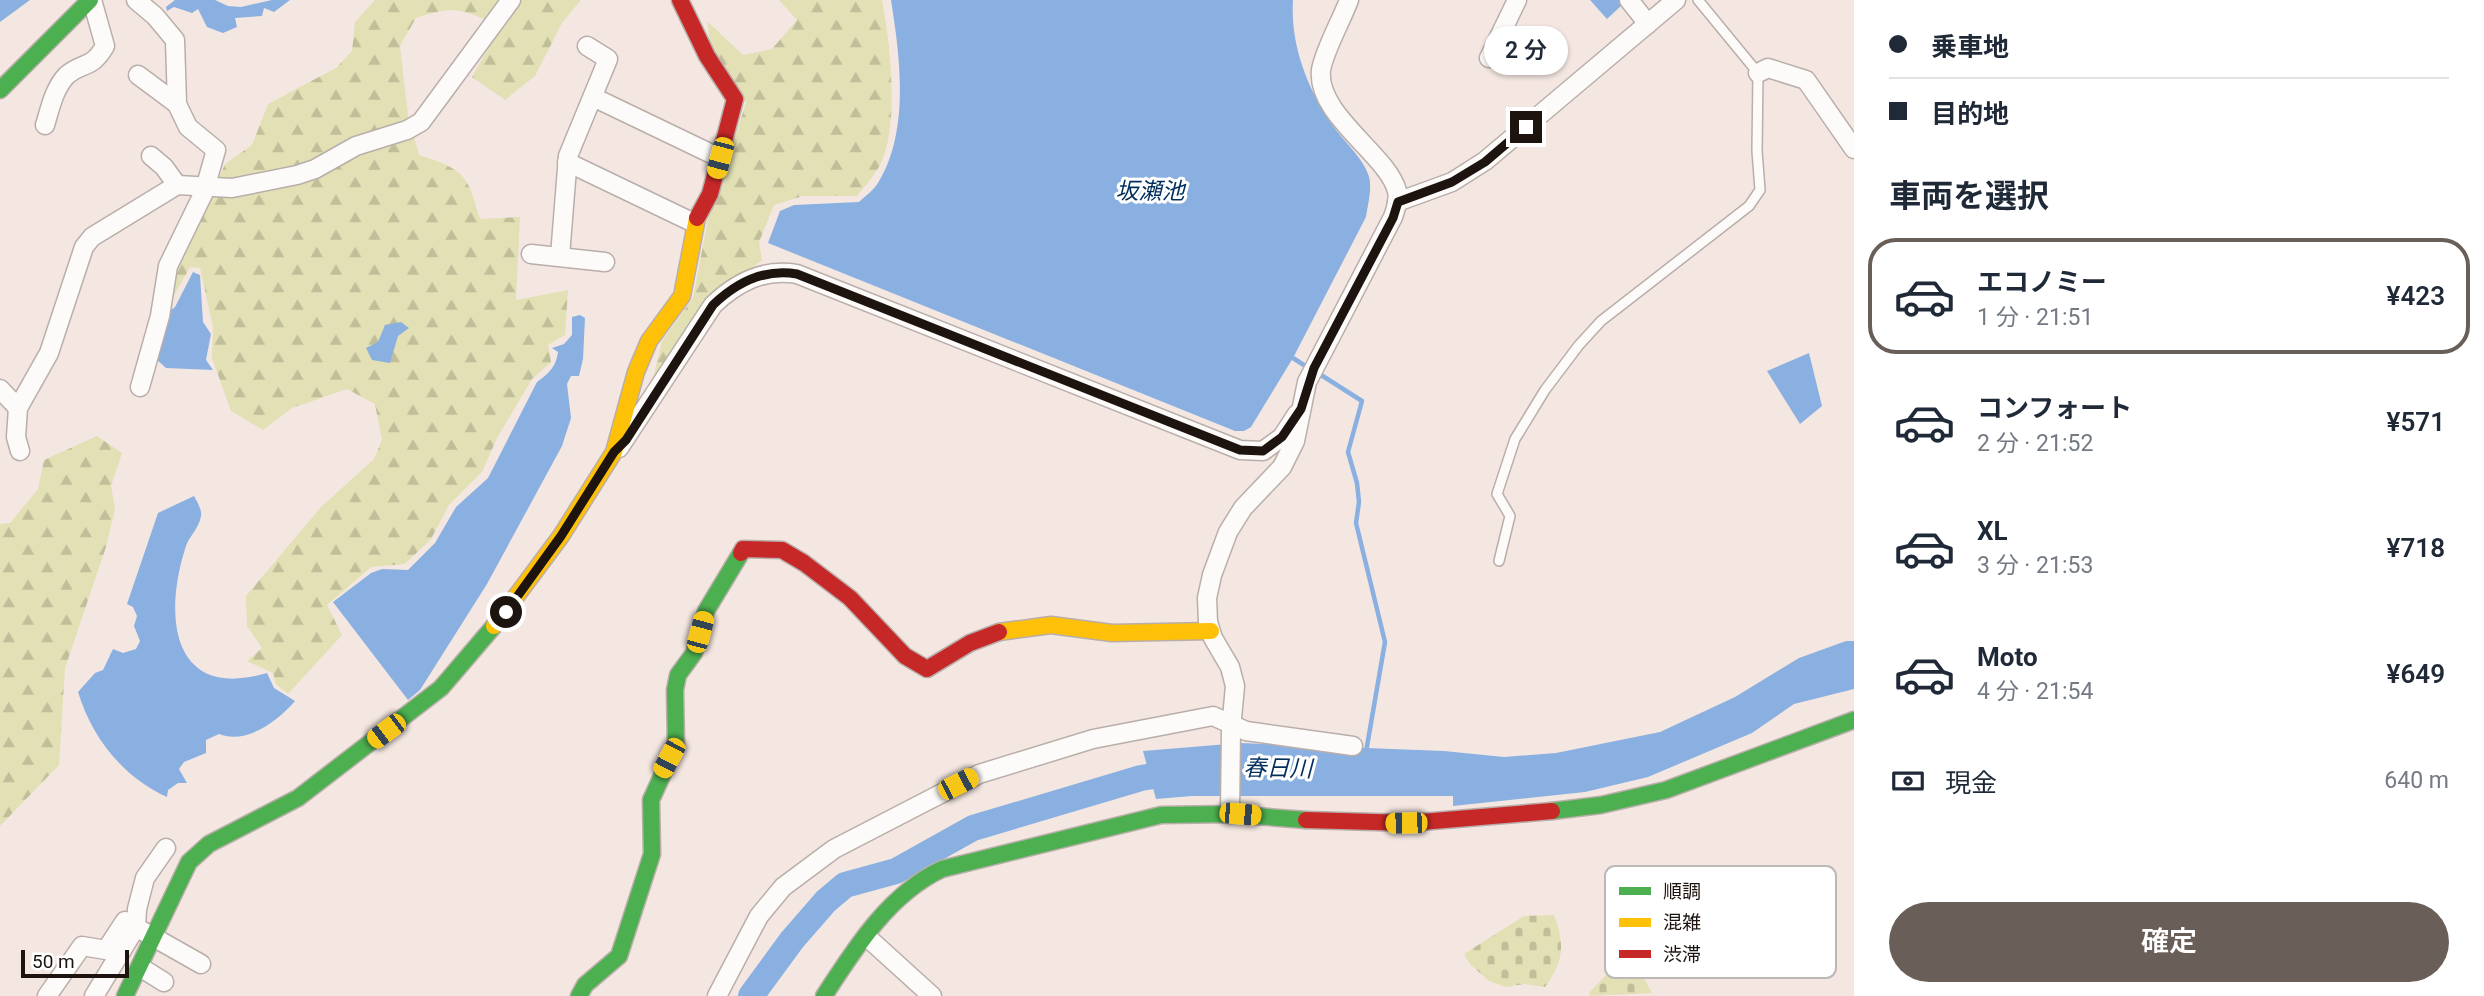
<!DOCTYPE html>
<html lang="ja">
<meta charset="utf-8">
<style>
:root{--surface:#fff;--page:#f6f6f7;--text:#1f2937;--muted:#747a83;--line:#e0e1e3;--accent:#695e58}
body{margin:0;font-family:Roboto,"Noto Sans JP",sans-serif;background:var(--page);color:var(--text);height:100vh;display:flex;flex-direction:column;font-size:26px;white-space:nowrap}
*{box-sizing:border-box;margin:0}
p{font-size:23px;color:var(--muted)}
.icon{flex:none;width:38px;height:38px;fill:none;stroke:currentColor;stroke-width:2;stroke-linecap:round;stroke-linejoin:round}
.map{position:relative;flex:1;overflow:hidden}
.drawer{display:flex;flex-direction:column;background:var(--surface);width:630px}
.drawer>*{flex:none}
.top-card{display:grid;align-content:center;height:154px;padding:0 35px;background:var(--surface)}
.scale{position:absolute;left:21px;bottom:18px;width:108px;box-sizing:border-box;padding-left:7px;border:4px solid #1e140f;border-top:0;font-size:19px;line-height:24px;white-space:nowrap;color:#1e140f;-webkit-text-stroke:5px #fff;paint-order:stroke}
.end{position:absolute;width:32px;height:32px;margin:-16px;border:9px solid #1e140f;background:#fff;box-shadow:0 0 0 4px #fff}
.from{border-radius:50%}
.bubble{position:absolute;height:49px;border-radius:24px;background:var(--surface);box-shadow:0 2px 5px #0004;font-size:23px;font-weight:600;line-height:49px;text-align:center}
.car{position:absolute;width:21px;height:42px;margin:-21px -10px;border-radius:9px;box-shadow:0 0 5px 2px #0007;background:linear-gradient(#f5c518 24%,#345 0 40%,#f5c518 0 76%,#345 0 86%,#f5c518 0)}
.top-card b{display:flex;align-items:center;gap:24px;height:66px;font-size:26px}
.top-card b+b{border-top:2px solid var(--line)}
.top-card i{width:18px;height:18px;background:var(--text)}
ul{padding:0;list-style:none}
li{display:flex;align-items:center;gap:21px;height:116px;margin:0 14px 10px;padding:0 21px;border:4px solid transparent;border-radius:28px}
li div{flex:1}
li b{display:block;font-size:26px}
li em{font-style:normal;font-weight:600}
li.selected{border-color:var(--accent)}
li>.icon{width:63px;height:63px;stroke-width:1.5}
h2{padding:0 35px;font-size:32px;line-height:84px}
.pay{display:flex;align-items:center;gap:18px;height:77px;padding:0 35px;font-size:26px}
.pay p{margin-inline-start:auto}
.primary-button{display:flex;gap:14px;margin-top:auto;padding:14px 35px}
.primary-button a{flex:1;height:80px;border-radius:42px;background:var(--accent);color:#fff;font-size:28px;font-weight:600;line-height:80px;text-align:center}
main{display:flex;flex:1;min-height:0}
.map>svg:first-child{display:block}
.forest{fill:url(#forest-firs)}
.cemetery{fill:url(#cemetery-stones)}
.water{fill:#8ab0e2}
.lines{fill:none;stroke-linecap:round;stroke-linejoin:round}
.stream{stroke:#8ab0e2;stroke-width:4.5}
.river{stroke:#8ab0e2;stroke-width:26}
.lane-casing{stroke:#b9aea9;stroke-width:12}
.street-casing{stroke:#b9aea9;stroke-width:21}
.fast-casing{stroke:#b9aea9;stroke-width:19}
.slow-casing{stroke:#b9aea9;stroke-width:19}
.jam-casing{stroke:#b9aea9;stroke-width:19}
.lane{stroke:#fdfbfa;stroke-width:9}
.street{stroke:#fdfbfa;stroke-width:18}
.fast{stroke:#4caf50;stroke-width:16}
.slow{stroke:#ffc107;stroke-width:16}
.jam{stroke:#c62828;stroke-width:16}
.route{stroke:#1e140f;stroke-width:9}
.labels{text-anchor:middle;stroke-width:6;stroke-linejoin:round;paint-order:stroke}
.water-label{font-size:23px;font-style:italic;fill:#022e5c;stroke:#fff}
.key{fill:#fff;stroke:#bcb8b7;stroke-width:2}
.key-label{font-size:19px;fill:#1e140f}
</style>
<main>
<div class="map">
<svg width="1854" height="996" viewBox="0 0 1854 996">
<defs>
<pattern id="forest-firs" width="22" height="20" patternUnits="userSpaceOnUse" patternTransform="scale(1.75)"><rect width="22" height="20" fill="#e2e0b4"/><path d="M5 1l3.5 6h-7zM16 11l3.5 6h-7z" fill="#c1bf9a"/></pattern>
<pattern id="cemetery-stones" width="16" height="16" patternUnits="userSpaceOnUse" patternTransform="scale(1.75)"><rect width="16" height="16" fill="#e2e0b4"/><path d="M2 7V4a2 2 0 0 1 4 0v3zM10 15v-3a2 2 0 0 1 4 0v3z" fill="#c1bf9a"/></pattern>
</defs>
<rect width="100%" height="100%" fill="#f4e7e1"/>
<g class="forest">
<path d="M375,0h206l-19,23 -27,53 -30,24 -33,-23 28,-50c-37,-18 -45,-22 -84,-9l-16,28 8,69 11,40c46,15 48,19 61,64l40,-2 -4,83 52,-10 -3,45 -17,10 3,17 -19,17 -35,59 -15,34 -33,33 -18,34 -26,25 -34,3 -44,38 15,30 -54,59 -12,-10 -3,-11 -26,-12 15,-13 -15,-22 -1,-30 75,-89 53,-48 8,-19 -7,-36 -28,-15 -55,19 -29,22 -32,-19 -19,-53 1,-31 -13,-59 -10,-1 -22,39 8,-50 32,-51 17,-41 27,-19 16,-41 68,-36 16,-17 3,-29z"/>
<path d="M779,0h103c8,43 18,126 -2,165 -6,11 -15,21 -23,31h-54l-29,9 -15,37 3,18 -50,39 -61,88 11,-46 31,-43 15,-79 38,-116 -35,-55 -4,-27 36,34 29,-6 25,-29z"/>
<polygon points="97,436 122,453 111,486 115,509 106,547 65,668 59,765 0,826 0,524 10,523 38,489 44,460"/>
</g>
<g class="cemetery">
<path d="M1554,915c11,30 10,46 -9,72l-21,-3 -18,3 -17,-6 -19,-17 -6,-10 60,-38z"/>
<polygon points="1622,958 1641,973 1652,993 1591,996 1589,993"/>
</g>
<g class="water">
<polygon points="0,0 30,0 0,22"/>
<polygon points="175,0 215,0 228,6 241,7 272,0 290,0 274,12 264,8 262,16 235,18 237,27 223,33 207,27 198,9 192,13 174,7 167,11 166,7"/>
<path d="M891,0h402c-3,47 16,93 43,130 10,13 27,29 32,44 5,11 0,30 -2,43l-73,141 -42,69 -7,4h-9l-467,-188 12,-32 14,-6 65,-3c6,-6 15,-12 19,-19 32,-52 22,-126 13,-183z"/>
<polygon points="1590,0 1619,0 1623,4 1607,19"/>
<polygon points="193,272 200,275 203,322 211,334 206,360 213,370 166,368 155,358 167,313 175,307"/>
<path d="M580,315l5,3 -2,41 -4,17h-8l-4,8 4,34 -9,28 -75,138 -67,106 -12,10 -75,-98 38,-29 11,-4 26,1 27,-27 21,-36 32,-29 49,-96c12,-9 19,-15 21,-30l-6,-4 12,-4 8,-9v-18z"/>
<polygon points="401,322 409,328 398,336 390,363 372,360 366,348 378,342 385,325"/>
<polygon points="1809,353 1822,406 1800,424 1767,371"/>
<path d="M194,496c3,6 8,13 7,20 -2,13 -13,21 -16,33 -22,70 -12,152 82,124l7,15 21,13c-17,20 -49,44 -76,33l-13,6v13l-22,9 -5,7 8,14h-9l-10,7 -1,7c-44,-20 -75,-59 -89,-105l17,-19 8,-3 10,-21 10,4 13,-4 4,-8 -6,-15 3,-10 -4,-9 -6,-3 31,-91z"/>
<polygon points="1846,641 1854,641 1854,689 1794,704 1752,733 1648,777 1585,792 1453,806 1453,796 1192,796 1156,799 1143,751 1240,743 1444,751 1504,757 1556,753 1660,732 1735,697 1799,658"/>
</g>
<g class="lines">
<g class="stream">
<polyline points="1293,358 1310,369"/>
<polyline points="1318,373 1362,401 1348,452 1357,483 1359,502 1356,523 1385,642 1366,752"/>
</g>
<polyline class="river" points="751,996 792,940 826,901 845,885 896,871 973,828 1141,778 1184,771"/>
<defs>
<polyline id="lane" points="1499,561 1510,516 1497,494 1515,439 1545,390 1579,345 1601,321 1749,206 1760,190 1757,151 1758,73 1698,0"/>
<g id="street">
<polyline points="136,0 155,16 175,40 177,104 188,127 216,150 204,192 168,266 160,316 140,387"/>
<polyline points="1629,0 1648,24"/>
<polyline points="1489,58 1517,0"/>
<polyline points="1758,73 1768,68 1806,80 1854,149"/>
<polyline points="138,75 177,104"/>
<polyline points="593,97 720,158"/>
<path d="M45,125c5,-16 9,-37 22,-50 17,-14 24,-5 38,-29l-13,-46"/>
<polyline points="151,156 164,167 177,185"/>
<polyline points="567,162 694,223"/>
<polyline points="1397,202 1452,182 1485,161 1676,0"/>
<polyline points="531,254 605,262"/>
<polyline points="560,256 568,156 608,59 587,46"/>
<polyline points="0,389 18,408"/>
<path d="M619,448l94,-143c23,-22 50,-37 84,-31l443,176 23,1 19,-14 15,-23"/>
<polyline points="20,451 16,437 18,408 49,353 84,247 92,237 177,185 232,188 297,175 315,169 356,146 407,130 421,122 511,0"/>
<path d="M1230,814l1,-85 4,-43 -5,-19 -17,-29 -5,-16 -1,-24 5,-23 16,-43 15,-24 39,-41 13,-26 12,-59 86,-165c3,-8 6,-17 4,-26 -9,-36 -81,-76 -76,-121 3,-19 21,-51 28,-70"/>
<polyline points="867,937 932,996"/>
<polyline points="140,967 164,982"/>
<polyline points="47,996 82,946 106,950 125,921 201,964"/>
<polyline points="94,996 136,927 137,909 145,878 166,848"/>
<polyline points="717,996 759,916 783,887 834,849 979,774 1093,739 1213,716 1246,731 1353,746"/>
</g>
<g id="fast">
<polyline points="0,90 90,0"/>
<polyline points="1552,811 1601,805 1666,790 1854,720"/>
<polyline points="125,996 189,862 209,844 298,798 441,688 494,626"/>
<polyline points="579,996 585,985 619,956 652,854 651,800 676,745 675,690 678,675 694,653 706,611 741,553"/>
<path d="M824,996c31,-48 65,-102 118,-127l219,-54 69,-1 76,6"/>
</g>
<g id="slow">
<polyline points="494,626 561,536 614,452 636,372 649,341 682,296 697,218"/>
<polyline points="999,632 1051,625 1112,633 1211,631"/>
</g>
<g id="jam">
<polyline points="680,0 707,56 735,99 710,194 697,218"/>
<polyline points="741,553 743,549 782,550 804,563 850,598 905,656 927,669 970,643 999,632"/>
<polyline points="1306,820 1409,823 1552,811"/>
</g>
</defs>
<use href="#lane" class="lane-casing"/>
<use href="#street" class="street-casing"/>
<use href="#fast" class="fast-casing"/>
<use href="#slow" class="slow-casing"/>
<use href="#jam" class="jam-casing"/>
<use href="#lane" class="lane"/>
<use href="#street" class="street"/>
<use href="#fast" class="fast"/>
<use href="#slow" class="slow"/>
<use href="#jam" class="jam"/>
</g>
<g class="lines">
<path class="route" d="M506,612l55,-76 53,-84 12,-12 87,-135c23,-22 50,-37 84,-31l443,176 23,1 19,-14 19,-28 13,-41 79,-150 5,-16 54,-20 33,-20 41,-35"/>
</g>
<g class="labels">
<g class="water-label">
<text x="1150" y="199">坂瀬池</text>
<text transform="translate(1278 768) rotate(1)" y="8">春日川</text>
</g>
</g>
<rect x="1605" y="866" width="231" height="112" rx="10" class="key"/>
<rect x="1619" y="887" width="32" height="8" fill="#4caf50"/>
<rect x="1619" y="918" width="32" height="9" fill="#ffc107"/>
<rect x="1619" y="950" width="32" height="8" fill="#c62828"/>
<g class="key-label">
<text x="1663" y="898">順調</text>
<text x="1663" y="929">混雑</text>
<text x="1663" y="961">渋滞</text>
</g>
</svg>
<div class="scale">50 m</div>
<i class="end from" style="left:506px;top:612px"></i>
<i class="end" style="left:1526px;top:127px"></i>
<div class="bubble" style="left:1484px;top:26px;width:84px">2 分</div>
<i class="car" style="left:720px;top:158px;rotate:195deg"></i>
<i class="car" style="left:700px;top:632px;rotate:15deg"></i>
<i class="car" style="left:386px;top:731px;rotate:233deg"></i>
<i class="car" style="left:669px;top:758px;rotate:208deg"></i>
<i class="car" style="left:958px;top:784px;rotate:63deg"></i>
<i class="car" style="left:1240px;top:814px;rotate:95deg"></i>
<i class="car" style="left:1406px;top:823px;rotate:269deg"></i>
</div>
<section class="drawer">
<div class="top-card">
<b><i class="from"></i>乗車地</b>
<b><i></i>目的地</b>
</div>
<h2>車両を選択</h2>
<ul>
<li class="selected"><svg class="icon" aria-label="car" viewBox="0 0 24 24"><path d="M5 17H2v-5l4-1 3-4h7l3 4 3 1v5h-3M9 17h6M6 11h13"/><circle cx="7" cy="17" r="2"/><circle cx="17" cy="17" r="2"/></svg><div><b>エコノミー</b><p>1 分 · 21:51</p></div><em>¥423</em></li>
<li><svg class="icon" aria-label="car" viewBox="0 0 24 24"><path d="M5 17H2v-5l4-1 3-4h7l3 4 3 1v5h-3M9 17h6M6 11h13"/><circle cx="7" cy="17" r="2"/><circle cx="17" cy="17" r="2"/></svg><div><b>コンフォート</b><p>2 分 · 21:52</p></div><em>¥571</em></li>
<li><svg class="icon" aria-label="car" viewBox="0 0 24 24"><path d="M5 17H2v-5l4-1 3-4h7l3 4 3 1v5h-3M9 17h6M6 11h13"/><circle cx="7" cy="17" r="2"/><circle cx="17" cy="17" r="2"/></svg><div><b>XL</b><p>3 分 · 21:53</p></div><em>¥718</em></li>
<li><svg class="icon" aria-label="car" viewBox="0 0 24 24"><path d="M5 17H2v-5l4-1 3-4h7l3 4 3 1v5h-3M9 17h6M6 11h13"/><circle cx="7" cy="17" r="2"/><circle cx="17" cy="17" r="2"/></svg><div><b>Moto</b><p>4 分 · 21:54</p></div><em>¥649</em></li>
</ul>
<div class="pay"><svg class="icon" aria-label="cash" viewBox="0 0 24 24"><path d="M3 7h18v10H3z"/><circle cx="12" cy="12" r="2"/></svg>現金<p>640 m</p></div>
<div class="primary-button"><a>確定</a></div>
</section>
</main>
